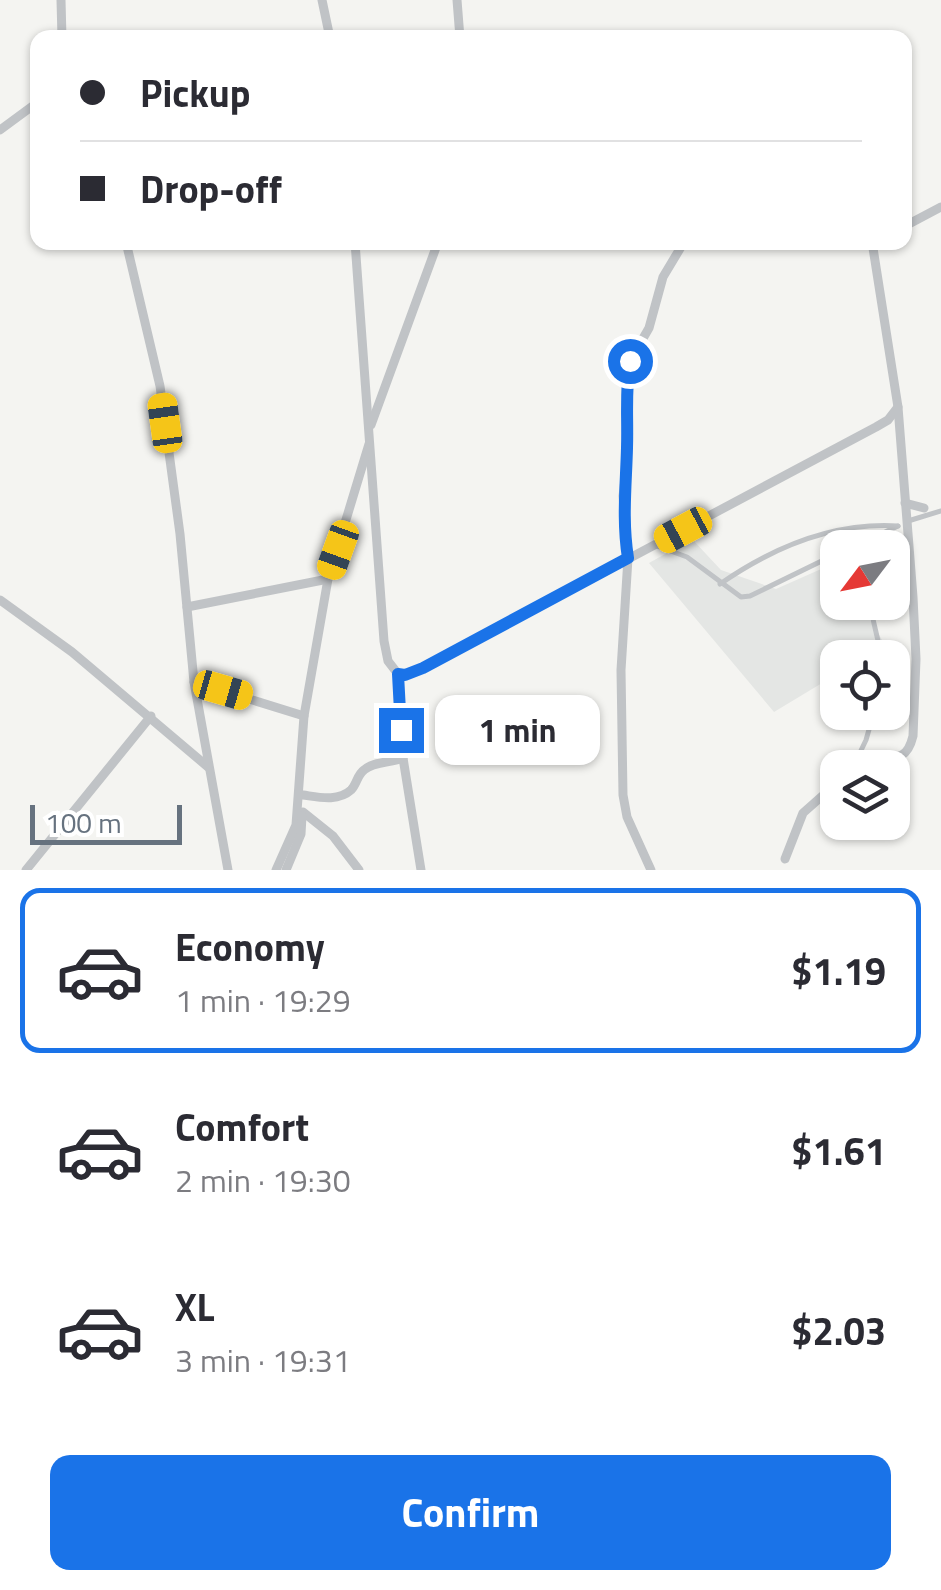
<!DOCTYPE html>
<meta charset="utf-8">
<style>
:root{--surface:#fff;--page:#f2f2f3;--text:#2b2b33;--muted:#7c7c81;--line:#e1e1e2;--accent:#1a73e8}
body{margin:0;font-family:"Titillium Web",sans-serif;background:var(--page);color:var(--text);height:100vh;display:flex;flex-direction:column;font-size:38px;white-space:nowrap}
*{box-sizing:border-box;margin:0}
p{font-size:32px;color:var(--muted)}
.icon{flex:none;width:55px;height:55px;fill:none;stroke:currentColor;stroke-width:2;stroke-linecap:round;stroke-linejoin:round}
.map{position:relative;height:870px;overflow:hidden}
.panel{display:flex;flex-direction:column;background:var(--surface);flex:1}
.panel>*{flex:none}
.guide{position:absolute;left:30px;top:30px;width:882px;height:220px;border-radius:20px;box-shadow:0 2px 8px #0004;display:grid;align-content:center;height:220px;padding:0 50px;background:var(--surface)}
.needle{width:65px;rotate:238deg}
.tools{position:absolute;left:820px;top:530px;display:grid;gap:20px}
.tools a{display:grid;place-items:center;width:90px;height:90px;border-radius:20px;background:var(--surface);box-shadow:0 2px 8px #0004;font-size:50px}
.scale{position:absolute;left:30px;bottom:25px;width:152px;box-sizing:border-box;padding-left:10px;border:5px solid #66727f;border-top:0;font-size:28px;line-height:35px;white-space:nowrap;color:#66727f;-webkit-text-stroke:8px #fff;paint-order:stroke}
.end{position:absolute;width:45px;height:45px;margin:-22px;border:12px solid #1a73e8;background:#fff;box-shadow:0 0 0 5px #fff}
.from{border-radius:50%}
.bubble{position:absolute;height:70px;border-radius:20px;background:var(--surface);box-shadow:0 2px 8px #0004;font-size:32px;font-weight:700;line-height:70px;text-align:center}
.car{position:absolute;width:30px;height:60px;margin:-30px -15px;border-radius:12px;box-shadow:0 0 8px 2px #0007;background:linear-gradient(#f5c518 24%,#345 0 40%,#f5c518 0 76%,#345 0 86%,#f5c518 0)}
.guide b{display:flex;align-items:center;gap:35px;height:95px;font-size:38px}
.guide b+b{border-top:2px solid var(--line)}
.guide i{width:25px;height:25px;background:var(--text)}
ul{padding:18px 0 0;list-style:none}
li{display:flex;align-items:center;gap:30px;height:165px;margin:0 20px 15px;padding:0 30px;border:5px solid transparent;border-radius:20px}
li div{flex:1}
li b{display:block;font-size:38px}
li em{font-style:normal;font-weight:700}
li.current{border-color:var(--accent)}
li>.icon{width:90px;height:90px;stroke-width:1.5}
.cta{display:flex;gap:20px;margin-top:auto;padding:20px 50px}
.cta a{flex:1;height:115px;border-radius:20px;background:var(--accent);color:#fff;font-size:40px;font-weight:700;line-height:115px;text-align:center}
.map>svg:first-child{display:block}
.built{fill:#e4e6e4}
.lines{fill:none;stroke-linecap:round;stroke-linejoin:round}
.lane{stroke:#c0c3c6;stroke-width:5}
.street{stroke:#c0c3c6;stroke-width:9}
.route{stroke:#1a73e8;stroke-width:12}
</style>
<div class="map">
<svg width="941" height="870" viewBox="0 0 941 870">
<rect width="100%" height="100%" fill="#f4f4f1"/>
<polygon class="built" points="692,539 721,570 776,589 837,562 838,602 860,603 885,645 864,657 838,658 837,674 774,712 649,563"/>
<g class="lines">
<g class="lane">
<polyline points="908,521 941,511"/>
<polyline points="657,546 687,557 741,597 750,596 838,553"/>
<polyline points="851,548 898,526"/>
<polyline points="886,548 892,532"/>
<path d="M720,584c52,-36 114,-62 178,-58"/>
<polyline points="869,602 882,658"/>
<polyline points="856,761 866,740 874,712"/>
</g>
<g class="street">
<polyline points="61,0 62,38"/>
<polyline points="322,0 330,38"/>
<polyline points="457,0 460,38"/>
<polyline points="0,130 38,102"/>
<polyline points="905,226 941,207"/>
<polyline points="126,242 160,386 180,534 194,682 228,870"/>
<polyline points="355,242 384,641 388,661 398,674 412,673 474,641 876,427 888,420 898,407"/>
<polyline points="371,425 438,242"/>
<polyline points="905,503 924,508"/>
<polyline points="0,600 72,652 208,767"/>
<polyline points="187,607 328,579"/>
<polyline points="398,674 403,758 421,870"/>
<polyline points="194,682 304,716"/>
<path d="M851,768c27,-28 52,9 62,-32l3,-77 -3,-62 -15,-190 -25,-159 2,-6"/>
<path d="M303,795c15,2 35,7 48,-5 6,-6 6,-15 13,-20 10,-9 27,-7 39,-12"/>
<polyline points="303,812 333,836 359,870"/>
<polyline points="785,859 803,813 838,782"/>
<polyline points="26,870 151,716"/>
<polyline points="276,870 296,825 304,716 328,579 369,444"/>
<polyline points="286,870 301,834 302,816"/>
<polyline points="651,870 627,817 623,795 621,670 628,558 623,496 627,463 626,384 630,361 649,328 663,277 684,242"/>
</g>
</g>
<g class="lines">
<path class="route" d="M401,730l-3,-56 7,1 18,-7 205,-110c-6,-38 -2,-72 -1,-110 1,-30 -2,-57 3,-87"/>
</g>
</svg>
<div class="tools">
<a><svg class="needle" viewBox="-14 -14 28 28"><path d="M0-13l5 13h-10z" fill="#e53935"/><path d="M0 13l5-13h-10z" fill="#7c7c81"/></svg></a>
<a><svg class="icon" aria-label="locate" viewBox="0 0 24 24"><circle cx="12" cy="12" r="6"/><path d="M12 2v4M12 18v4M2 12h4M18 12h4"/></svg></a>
<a><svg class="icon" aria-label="layers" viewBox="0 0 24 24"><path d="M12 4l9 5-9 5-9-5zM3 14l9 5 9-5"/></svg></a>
</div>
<div class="scale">100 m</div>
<i class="end from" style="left:630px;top:361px"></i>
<i class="end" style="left:401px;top:730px"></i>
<div class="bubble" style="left:435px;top:695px;width:165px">1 min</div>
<i class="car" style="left:165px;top:423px;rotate:352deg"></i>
<i class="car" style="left:683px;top:530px;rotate:242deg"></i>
<i class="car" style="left:338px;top:550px;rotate:200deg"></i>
<i class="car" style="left:223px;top:690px;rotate:106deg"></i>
<div class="guide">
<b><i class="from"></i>Pickup</b>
<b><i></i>Drop-off</b>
</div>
</div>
<section class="panel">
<ul>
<li class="current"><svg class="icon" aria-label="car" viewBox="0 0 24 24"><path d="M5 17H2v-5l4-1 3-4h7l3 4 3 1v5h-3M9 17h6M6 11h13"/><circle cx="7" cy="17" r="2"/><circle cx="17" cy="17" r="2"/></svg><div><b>Economy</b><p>1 min · 19:29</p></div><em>$1.19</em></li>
<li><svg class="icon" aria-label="car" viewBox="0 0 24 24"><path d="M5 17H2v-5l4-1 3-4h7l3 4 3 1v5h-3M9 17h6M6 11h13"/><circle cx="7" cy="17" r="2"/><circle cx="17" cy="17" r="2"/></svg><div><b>Comfort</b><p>2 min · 19:30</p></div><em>$1.61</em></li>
<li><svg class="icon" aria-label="car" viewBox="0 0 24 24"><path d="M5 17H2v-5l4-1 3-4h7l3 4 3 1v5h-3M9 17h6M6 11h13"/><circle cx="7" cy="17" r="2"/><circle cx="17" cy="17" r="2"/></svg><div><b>XL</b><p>3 min · 19:31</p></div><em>$2.03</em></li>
</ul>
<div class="cta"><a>Confirm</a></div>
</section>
